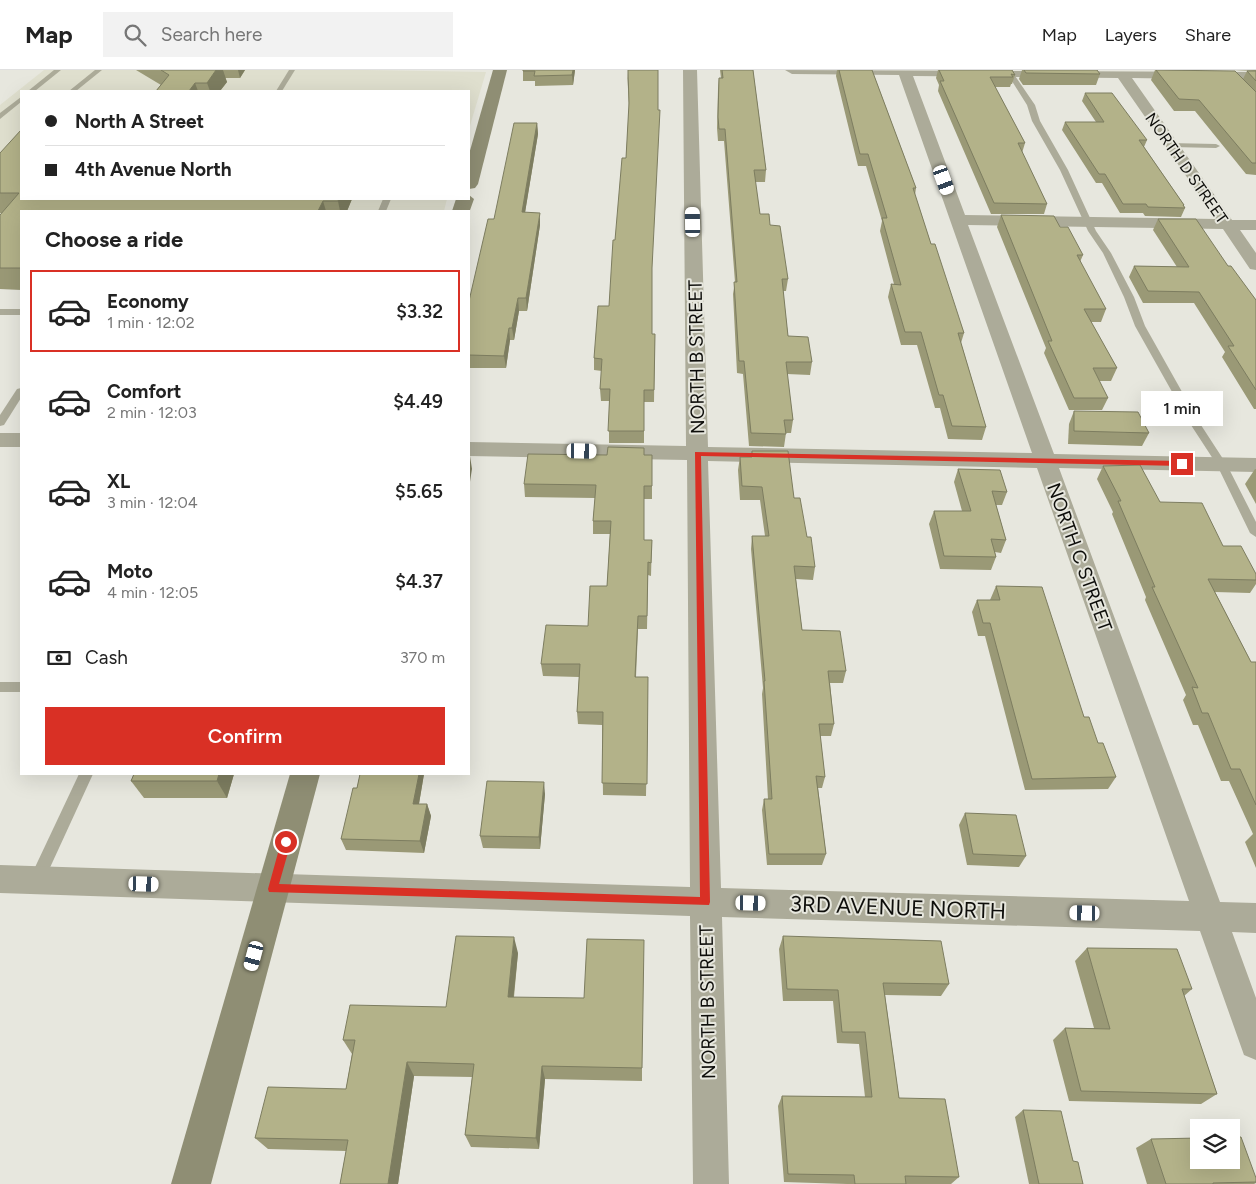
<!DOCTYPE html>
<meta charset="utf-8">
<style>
:root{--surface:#fff;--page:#f2f2f2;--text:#222;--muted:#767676;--line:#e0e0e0;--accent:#d93025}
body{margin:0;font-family:Figtree,sans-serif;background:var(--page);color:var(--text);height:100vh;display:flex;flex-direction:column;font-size:19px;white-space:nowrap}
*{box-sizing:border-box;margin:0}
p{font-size:16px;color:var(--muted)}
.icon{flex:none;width:28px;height:28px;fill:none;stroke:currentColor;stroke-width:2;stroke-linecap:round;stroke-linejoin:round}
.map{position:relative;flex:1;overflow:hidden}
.drawer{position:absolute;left:20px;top:140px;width:450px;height:565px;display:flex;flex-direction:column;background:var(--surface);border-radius:0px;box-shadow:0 5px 20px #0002}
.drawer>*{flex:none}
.top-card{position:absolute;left:20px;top:20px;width:450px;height:110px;border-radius:0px;box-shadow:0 5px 20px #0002;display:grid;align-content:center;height:110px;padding:0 25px;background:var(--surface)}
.fabs{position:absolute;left:1190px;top:1049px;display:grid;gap:10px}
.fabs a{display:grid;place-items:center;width:50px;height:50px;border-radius:0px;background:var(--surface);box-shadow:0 5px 20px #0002;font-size:25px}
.end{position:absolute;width:22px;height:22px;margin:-11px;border:6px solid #d93025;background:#fff;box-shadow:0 0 0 2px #fff}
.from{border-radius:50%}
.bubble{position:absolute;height:35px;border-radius:0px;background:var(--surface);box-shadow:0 5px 20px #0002;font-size:16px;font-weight:600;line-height:35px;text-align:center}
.car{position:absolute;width:15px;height:30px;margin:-15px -8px;border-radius:6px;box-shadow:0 0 4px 1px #0007;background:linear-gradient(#fff 24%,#345 0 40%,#fff 0 76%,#345 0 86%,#fff 0)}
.top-card b{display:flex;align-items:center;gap:18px;height:48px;font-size:19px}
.top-card b+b{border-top:1px solid var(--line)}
.top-card i{width:12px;height:12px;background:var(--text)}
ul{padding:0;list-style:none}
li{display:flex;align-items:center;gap:15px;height:82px;margin:0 10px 8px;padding:0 15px;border:2px solid transparent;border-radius:0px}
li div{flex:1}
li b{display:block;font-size:19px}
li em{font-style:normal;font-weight:600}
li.selected{border-color:var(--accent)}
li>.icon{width:45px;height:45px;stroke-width:1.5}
h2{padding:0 25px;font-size:22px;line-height:60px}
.pay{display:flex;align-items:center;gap:12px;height:55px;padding:0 25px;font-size:19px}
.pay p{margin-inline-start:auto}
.button{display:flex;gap:10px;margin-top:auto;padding:10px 25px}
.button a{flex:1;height:58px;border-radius:0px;background:var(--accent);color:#fff;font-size:20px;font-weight:600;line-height:58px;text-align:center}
header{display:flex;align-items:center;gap:30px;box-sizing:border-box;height:70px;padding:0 25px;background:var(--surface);border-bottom:1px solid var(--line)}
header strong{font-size:24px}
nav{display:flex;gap:28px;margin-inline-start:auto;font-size:18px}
.search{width:350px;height:45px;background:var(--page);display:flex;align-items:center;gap:12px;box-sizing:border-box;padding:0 18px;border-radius:0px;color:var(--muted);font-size:19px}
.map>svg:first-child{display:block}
.built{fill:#dfdfce}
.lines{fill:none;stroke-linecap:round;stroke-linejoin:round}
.lane{fill:#acab99;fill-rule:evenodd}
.street{fill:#acab99;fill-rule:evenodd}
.secondary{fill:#8f8e74;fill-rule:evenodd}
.wall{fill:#9a9976}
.shaded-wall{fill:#7d7d60}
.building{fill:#b3b289;stroke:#7d7d60}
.route{fill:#d93025}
.labels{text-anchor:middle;stroke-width:4;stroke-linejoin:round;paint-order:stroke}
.far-street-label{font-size:16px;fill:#0e0e0b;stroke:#e7e7de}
.street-label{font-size:19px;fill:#0e0e0b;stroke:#e7e7de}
.near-street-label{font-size:22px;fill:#0e0e0b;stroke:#e7e7de}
</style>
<header>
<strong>Map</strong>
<div class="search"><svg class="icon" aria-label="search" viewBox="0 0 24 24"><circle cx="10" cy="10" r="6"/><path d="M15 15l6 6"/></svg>Search here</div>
<nav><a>Map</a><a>Layers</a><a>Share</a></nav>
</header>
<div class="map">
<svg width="1256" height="1114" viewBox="0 0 1256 1114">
<rect width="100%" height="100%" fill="#e7e7de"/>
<polygon class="built" points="44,0 365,0 486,2 469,59 469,21 21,21 21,129 447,129 444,141 21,141 0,195 0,35"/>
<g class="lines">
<g class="lane">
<polygon points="54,0 61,0 35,21 28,21"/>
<polygon points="95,0 102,0 76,21 69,21"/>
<polygon points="289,0 295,0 282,21 276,21"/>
<polygon points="1005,0 1011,0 1035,35 1040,51 1068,100 1096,161 1111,183 1134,227 1145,256 1199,352 1227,395 1256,452 1256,467 1250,463 1217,395 1189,352 1135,256 1124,227 1103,183 1088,161 1060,100 1032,51 1027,35"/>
<polygon points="21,27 21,32 0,49 0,43"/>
<polygon points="1169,73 1216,74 1220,76 1216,78 1172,77 1169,77"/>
<polygon points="383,129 391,129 386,141 378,141"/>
<rect x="0" y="239" width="21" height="6"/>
<polygon points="21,318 21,328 4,355 0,356 0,345 17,319"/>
<rect x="0" y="612" width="21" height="10"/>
<polygon points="79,704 93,704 42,815 37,817 32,815 29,810"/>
</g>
<g class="street">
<path d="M683,0h14l11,377 324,6 -133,-378 -107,-1 -7,-4 471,2v8l-124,-2 100,142h24v10h-16l16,23v17l-6,-1 -27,-40 -255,-4 86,229 202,4v14l-197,-4 161,434 36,1v30l-24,-1 24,66v62l-12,-5 -44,-124 -478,-14 7,267h-36l-3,-268 -690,-23v-28l690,22 -3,-427 -218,-4v-14l217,4zM913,6l205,2 98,141 -251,-4zM708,391l329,7 152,433 -468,-13z"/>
<rect x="0" y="363" width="21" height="14"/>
</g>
<g class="secondary">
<polygon points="493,0 507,0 478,114 475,118 469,119 469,84"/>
<polygon points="469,125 474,129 469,143 452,141 456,129 469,129"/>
<polygon points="290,704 320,704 211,1114 171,1114"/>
</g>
</g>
<g class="wall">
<polygon points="136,0 245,0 240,8 225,8 227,12 220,21 156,21 161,15"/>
<polygon points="575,0 573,15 535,16 535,11 523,11 523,1"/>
<polygon points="627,0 652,206 652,264 655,264 654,332 644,332 644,373 609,373 609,331 601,331 600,319 602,301 594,300 594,288 609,236 615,170 626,88 629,38"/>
<polygon points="720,0 753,0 766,100 765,112 755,112 760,144 770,155 788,209 786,221 783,221 788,266 812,292 810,305 787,304 793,350 791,363 786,363 784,377 749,376 743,304 737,303 733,224 735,212 724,71 718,71 717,58 718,19 719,8 721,8"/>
<polygon points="837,0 872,0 916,118 915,125 931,174 964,263 961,273 986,357 982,370 948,369 940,338 935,338 917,275 901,275 888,227 891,214 894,214 880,161 882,151 866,96 858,96 836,6"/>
<polygon points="938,0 1012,0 1015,5 1012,14 1011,14 1010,17 995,17 1025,73 1022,83 1047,134 1044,144 991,144 938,21 939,15 936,8"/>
<polygon points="1022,0 1097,0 1100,4 1096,15 1023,15 1019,9"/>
<polygon points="1155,0 1197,0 1243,9 1247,1 1255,1 1232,0 1256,0 1256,105 1246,104 1195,41 1174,41 1151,10"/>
<polygon points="1085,23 1147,70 1144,77 1184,135 1184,136 1185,138 1181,147 1145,146 1143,143 1120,143 1102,113 1096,113 1062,60 1065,52 1096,52 1082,31"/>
<polygon points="537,53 538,64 525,142 540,155 527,241 519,241 514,270 510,270 506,298 469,298 469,231 494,149"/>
<polygon points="0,83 352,129 347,141 21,141 21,220 0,219 0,145 2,143 0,143"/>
<polygon points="1001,145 1060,157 1083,185 1080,192 1106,239 1101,252 1091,252 1117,298 1111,311 1099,311 1108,328 1102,340 1069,340 1044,283 1046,278 997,157"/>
<polygon points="1158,149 1228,196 1256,230 1256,339 1254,339 1222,287 1225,282 1194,233 1143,233 1129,207 1134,196 1177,197 1153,160"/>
<polygon points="1074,341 1149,363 1142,376 1068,374 1069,354"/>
<polygon points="752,381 794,428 807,467 815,497 813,510 796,509 802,560 846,601 843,613 830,613 834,654 831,666 820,666 825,707 822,718 818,718 826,784 822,795 767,795 762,740 764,729 768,729 762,624 763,618 751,479 752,466 765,466 760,430 740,430 738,400 740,387 751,387"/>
<polygon points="644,385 652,385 652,429 644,429 644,470 652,470 651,506 648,505 647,559 638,559 636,607 648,607 646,726 603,725 602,655 578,654 577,642 579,607 543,606 541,594 588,556 607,516 610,464 593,464 593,451 595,428 525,427 524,414"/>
<polygon points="1103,396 1160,432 1223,476 1256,504 1256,514 1250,523 1215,522 1251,592 1256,592 1256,798 1245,772 1253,764 1229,711 1221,711 1198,655 1193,655 1183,630 1186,625 1145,530 1146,527 1112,444 1113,442 1097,409"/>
<polygon points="958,399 1007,422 1002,435 996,435 1006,470 1001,483 995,482 996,487 991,500 940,499 929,454 934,441 962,441 954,412"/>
<polygon points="1255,399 1256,399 1256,434 1245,414"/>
<polygon points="996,516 1084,647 1116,707 1108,719 1025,720 985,566 978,566 972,542 977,530 990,530"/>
<polygon points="134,704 234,704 227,728 144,728 131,711"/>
<polygon points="360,704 424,704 419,734 427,734 431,746 424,783 346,780 341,769 357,718"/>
<polygon points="545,724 540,779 483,778 480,766"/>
<polygon points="965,743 1026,786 1019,797 967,795 959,755"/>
<polygon points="783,866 949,914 941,926 885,925 899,1028 959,1107 951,1114 847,1114 784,1112 778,1036 782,1026 865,1027 859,974 837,973 833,931 783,931 779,879"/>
<polygon points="1087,878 1192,919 1184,926 1217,1024 1201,1034 1069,1031 1053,970 1065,958 1094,958 1075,891"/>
<polygon points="518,883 514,927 642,998 642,1011 545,1009 539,1079 471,1077 465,1065 472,1007 414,1006 398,1114 340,1114 346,1081 268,1079 255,1068 346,1019 352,984 343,970 446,937"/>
<polygon points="1023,1040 1073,1091 1083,1114 1029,1114 1015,1047"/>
<polygon points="1151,1069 1256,1108 1256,1113 1254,1114 1147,1114 1136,1078"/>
</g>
<g class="shaded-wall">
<polygon points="216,0 223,0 227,12 220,21 210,21 207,13"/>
<polygon points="238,0 245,0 240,8"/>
<polygon points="573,0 575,0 573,15 572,5"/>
<polygon points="195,13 198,21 189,21"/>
<polygon points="537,53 538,64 523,155 522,142"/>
<polygon points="339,129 352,129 347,141 340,141 338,131"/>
<polygon points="323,131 326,141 318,141"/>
<polygon points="540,143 540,155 527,241 526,228"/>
<polygon points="518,228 519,241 514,270 512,258"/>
<polygon points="509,258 510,270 506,298 504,286"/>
<polygon points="470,386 472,399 469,418 469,394"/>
<polygon points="219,704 234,704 227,728 217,711"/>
<polygon points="419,704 424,704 417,745 413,734"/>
<polygon points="544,712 545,724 540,779 539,767"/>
<polygon points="427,734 431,746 424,783 420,771"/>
<polygon points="514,867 518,883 512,941 508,927"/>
<polygon points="407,992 414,1006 398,1114 388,1114"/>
<polygon points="542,996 545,1009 539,1079 536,1068"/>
</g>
<g class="building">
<polygon points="161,0 216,0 207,13 195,13 189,21 156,21 169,5"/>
<polygon points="523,0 573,0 572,5 534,6 535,1 523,1"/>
<polygon points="628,0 658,0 658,40 660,40 652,198 652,264 655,264 654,320 644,320 644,361 608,361 610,319 600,319 602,289 594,288 598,236 609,236 613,170 615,170 622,88 626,88 629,33"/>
<polygon points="722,0 753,0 766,100 754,100 760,144 769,144 770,155 780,156 788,209 782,209 788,266 808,267 812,292 786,292 793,350 784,350 786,364 751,363 744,291 739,291 734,212 737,212 725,59 719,59 718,47 719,8 723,8"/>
<polygon points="839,0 872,0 916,118 913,118 931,174 935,174 964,263 958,263 986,357 952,356 943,325 939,325 921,262 905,262 891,214 901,215 882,148 887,148 868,84 860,84"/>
<polygon points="939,0 1012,0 1015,5 1011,4 1013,7 990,7 1025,73 1018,73 1047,134 994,133 940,11 944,11"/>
<polygon points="1024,0 1097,0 1100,4 1026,3"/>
<polygon points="1156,0 1235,1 1256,22 1256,93 1252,93 1199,30 1179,29"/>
<polygon points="1247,1 1256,1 1256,11"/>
<polygon points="1085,23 1112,23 1147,70 1139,70 1184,135 1183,135 1185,138 1148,137 1146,134 1123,134 1105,104 1099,104 1065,52 1104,52"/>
<polygon points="514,53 537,53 522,142 540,143 526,228 518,228 512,258 509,258 504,286 469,285 469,231 488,149 494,149"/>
<polygon points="21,60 21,129 339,129 338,131 323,131 318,141 21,141 21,198 0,198 0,145 19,123 0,123 0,83"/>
<polygon points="1001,145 1054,146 1060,157 1068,157 1083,185 1077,185 1106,239 1084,239 1117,298 1093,298 1108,328 1074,328 1048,271 1052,271"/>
<polygon points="1158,149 1196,149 1228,196 1231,196 1256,230 1256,320 1228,276 1234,276 1199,222 1148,221 1134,196 1189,197"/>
<polygon points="1074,341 1138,342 1149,363 1074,361"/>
<polygon points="608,377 644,378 644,385 652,385 652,416 644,416 644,470 652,470 651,493 648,492 647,546 638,546 635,607 648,607 647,714 602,713 603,642 577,642 580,594 541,594 546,555 588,556 590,516 607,516 611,451 593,451 596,415 524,414 528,384 607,385"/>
<polygon points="752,381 788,381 794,428 800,428 807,467 811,467 815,497 794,496 802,560 840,561 846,601 828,601 834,654 819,654 825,707 816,706 826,784 769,784 764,729 772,729 764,611 765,611 752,466 769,466 762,417 742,416 740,387 752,387"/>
<polygon points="1140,395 1160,432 1202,433 1223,476 1241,476 1256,504 1256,510 1208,509 1251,592 1256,592 1256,735 1240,699 1231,699 1208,643 1202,643 1192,617 1198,618 1152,517 1155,517 1118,431 1121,431 1103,396"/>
<polygon points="958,399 1000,400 1007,422 992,421 1006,470 991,469 996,487 944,486 934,441 971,441"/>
<polygon points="996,516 1042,517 1084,647 1089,647 1098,673 1103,673 1116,707 1032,709 990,553 983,553 977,530 1000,530"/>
<polygon points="134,704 219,704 217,711 131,711"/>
<polygon points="360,704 419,704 413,734 427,734 420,771 341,769 353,718 357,718"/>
<polygon points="487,711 544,712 539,767 480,766"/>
<polygon points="965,743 1016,745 1026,786 973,784"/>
<polygon points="456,866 514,867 508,927 584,928 587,869 644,870 642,998 542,996 536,1068 465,1065 474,994 407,992 388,1114 340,1114 348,1070 255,1068 268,1017 346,1019 355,970 343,970 350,935 446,937"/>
<polygon points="783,866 941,871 949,914 883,913 899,1028 945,1029 959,1107 905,1106 906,1114 855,1114 854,1105 788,1104 782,1026 872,1027 865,962 842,962 838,920 787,919"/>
<polygon points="1087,878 1177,879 1192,919 1182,919 1217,1024 1081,1021 1065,958 1110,959"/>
<polygon points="1023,1040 1061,1041 1073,1091 1078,1092 1083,1114 1039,1114"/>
<polygon points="1231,1067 1241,1067 1256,1108 1256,1112 1213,1113 1213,1114 1166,1114 1151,1069 1199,1068 1199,1090 1231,1090"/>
</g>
<polygon class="route" points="695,382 1182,391 1185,394 1182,396 701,386 710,832 709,835 269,822 268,819 281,772 286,768 291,772 279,814 700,827"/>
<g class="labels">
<g class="far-street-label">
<text transform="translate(1187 98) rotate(55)" y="6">NORTH D STREET</text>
</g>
<g class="street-label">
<text transform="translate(696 287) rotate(-91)" y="7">NORTH B STREET</text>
<text transform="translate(1080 487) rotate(70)" y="7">NORTH C STREET</text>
<text transform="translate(707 932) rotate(-91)" y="7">NORTH B STREET</text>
</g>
<g class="near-street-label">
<text transform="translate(898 837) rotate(2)" y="8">3RD AVENUE NORTH</text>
</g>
</g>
</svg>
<div class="fabs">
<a><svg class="icon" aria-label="layers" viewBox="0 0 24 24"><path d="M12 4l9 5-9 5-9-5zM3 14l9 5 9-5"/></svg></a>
</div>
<i class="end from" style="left:286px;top:772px"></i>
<i class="end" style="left:1182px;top:394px"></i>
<div class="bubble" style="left:1141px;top:321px;width:82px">1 min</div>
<i class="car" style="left:944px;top:110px;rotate:160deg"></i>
<i class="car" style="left:693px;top:152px;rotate:359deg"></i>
<i class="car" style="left:582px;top:381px;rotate:91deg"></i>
<i class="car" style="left:144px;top:814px;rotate:92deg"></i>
<i class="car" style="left:751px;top:833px;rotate:91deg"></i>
<i class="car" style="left:1085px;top:843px;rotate:271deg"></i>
<i class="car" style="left:254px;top:886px;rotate:195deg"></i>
<div class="top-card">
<b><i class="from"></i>North A Street</b>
<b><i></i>4th Avenue North</b>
</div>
<section class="drawer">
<h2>Choose a ride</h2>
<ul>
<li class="selected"><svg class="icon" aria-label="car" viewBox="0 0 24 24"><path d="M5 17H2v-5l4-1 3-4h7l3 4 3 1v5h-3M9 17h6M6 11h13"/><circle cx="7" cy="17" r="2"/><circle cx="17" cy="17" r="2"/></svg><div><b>Economy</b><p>1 min · 12:02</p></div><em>$3.32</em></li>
<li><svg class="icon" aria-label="car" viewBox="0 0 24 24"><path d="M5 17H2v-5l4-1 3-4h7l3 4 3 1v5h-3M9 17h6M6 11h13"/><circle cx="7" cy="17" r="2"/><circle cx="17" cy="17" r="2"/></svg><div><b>Comfort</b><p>2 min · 12:03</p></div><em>$4.49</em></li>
<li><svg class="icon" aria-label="car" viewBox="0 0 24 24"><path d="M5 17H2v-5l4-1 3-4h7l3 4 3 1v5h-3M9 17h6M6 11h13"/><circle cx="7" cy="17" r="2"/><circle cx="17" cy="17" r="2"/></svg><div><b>XL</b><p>3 min · 12:04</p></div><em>$5.65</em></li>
<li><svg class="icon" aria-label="car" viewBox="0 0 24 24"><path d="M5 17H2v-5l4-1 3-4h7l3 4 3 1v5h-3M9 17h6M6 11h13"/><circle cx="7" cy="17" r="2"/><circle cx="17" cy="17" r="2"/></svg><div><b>Moto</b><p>4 min · 12:05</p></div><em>$4.37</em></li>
</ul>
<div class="pay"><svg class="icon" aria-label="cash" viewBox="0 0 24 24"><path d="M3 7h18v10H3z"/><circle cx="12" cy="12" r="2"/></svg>Cash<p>370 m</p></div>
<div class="button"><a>Confirm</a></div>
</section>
</div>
